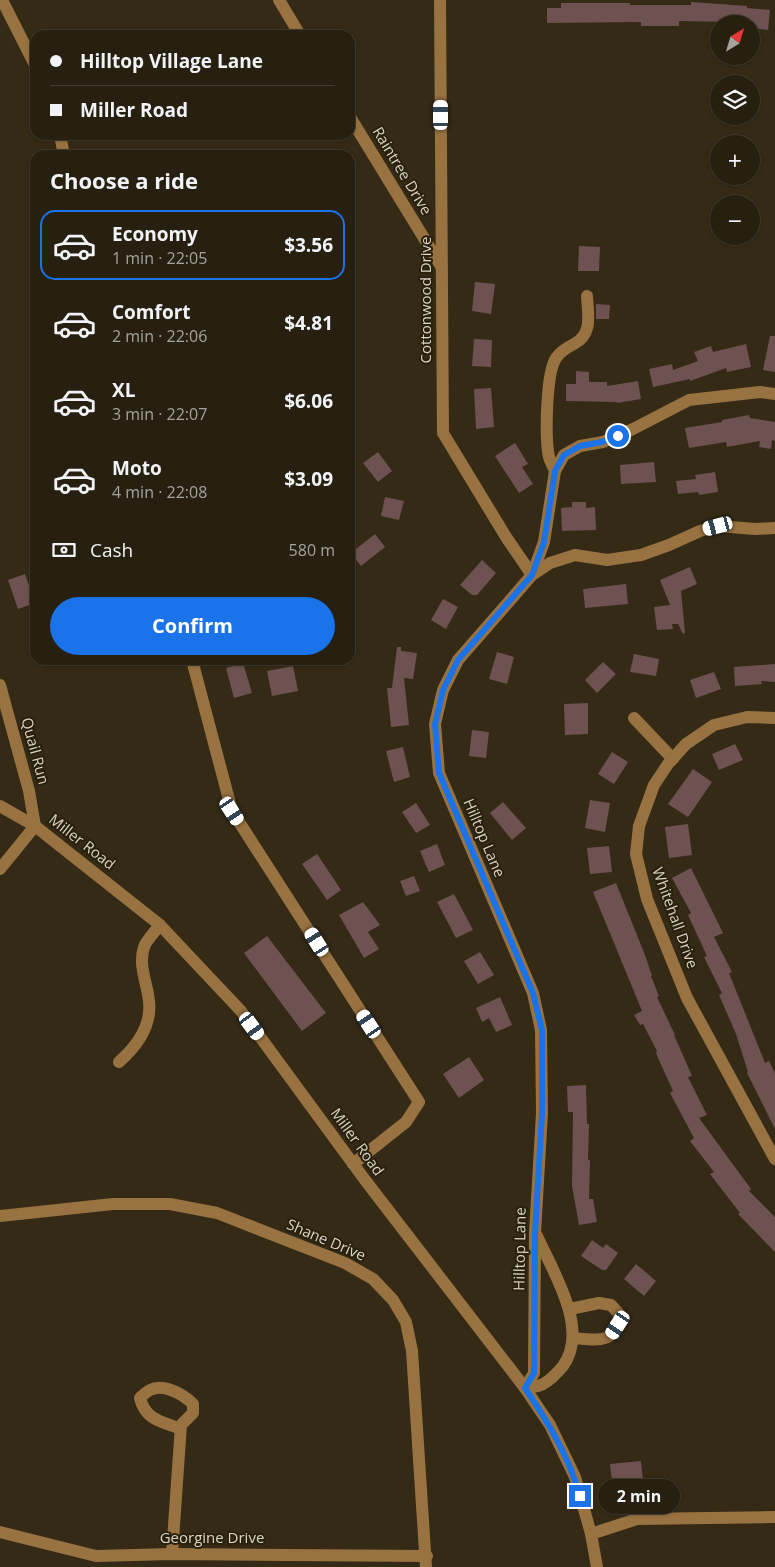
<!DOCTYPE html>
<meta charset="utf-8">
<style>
:root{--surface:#272010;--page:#2f2819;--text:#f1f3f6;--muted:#a4a39f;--line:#433e30;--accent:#1a73e8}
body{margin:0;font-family:"Open Sans",sans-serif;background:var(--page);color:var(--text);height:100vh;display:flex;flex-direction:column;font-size:19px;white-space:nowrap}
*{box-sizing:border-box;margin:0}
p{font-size:16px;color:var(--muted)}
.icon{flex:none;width:28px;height:28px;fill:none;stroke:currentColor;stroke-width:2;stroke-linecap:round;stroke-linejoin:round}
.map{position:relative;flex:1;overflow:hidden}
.details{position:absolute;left:30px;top:150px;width:325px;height:515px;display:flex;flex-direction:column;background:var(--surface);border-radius:15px;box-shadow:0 1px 4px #0004,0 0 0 1px var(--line)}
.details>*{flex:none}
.banner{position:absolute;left:30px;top:30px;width:325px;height:110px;border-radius:15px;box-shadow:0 1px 4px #0004,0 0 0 1px var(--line);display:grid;align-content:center;height:110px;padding:0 20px;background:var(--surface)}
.needle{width:32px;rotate:38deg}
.fabs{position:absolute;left:710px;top:15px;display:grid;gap:10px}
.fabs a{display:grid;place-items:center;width:50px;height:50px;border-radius:50%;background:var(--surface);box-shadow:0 1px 4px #0004,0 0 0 1px var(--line);font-size:25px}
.end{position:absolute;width:22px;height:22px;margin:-11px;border:6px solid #1a73e8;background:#fff;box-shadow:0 0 0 2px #fff}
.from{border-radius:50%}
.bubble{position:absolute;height:35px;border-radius:18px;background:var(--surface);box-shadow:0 1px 4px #0004,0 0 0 1px var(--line);font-size:16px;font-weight:700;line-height:35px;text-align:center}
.car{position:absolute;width:15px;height:30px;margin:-15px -8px;border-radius:6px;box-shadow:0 0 4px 1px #0007;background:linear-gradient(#fff 24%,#345 0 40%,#fff 0 76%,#345 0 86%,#fff 0)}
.banner b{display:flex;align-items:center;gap:18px;height:48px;font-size:19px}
.banner b+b{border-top:1px solid var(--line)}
.banner i{width:12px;height:12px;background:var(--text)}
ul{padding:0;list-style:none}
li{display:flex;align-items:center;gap:15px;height:70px;margin:0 10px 8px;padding:0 10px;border:2px solid transparent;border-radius:15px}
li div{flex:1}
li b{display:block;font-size:19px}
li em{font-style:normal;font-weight:700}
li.current{border-color:var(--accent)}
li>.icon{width:45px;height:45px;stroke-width:1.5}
h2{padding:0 20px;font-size:22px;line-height:60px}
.pay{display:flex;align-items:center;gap:12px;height:55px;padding:0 20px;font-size:19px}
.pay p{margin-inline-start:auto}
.action{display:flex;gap:10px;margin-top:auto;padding:10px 20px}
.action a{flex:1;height:58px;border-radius:30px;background:var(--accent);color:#fff;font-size:20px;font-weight:700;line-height:58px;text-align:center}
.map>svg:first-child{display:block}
.building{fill:#6d5251}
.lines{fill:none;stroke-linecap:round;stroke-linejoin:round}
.minor{stroke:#997241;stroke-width:12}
.route{stroke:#1a73e8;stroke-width:6}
.labels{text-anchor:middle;stroke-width:4;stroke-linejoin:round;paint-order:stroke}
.street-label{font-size:15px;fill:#dad4c7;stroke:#2a210c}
</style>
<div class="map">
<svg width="775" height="1567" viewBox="0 0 775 1567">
<rect width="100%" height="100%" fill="#342a16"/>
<g class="building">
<polygon points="691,2 747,6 747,8 770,10 768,30 751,28 751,24 732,24 732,22 679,21 679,26 641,26 641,22 547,23 547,8 561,8 561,3 630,3 630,5 691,5"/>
<polygon points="579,246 600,247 599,271 578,271"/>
<polygon points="475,282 495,284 491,314 472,311"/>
<polygon points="596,304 610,305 609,319 596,319"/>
<polygon points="770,336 775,336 775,372 763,370"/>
<polygon points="474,339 492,340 491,367 472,366"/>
<polygon points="746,344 751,367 727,372 726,368 690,381 690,379 653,387 649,369 672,364 673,370 698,361 694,352 711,346 713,352"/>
<polygon points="576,371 589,372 589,382 607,382 607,386 638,381 641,399 617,403 617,402 566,401 566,384 576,384"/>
<polygon points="491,388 494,427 476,429 474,389"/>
<polygon points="749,415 750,418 775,422 775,441 772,440 771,449 759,447 760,441 727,447 726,442 689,448 685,428 722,422 722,420"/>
<polygon points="515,443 528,464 522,467 533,484 519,493 495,456"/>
<polygon points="378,452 392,471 378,482 363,463"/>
<polygon points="654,462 656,482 621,484 620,465"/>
<polygon points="715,472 718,492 699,495 698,492 678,494 676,481 696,479 695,475"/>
<polygon points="385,497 404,501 399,520 381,516"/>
<polygon points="572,502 586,502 586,508 595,507 596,530 562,531 561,508 572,507"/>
<polygon points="375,534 385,547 361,566 351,553"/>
<polygon points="482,560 496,573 477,595 472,595 460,585"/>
<polygon points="690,567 697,584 681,591 685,633 683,634 678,624 672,624 673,629 657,630 654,607 670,605 660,580"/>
<polygon points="25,574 35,603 18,609 8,580"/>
<polygon points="626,584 628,604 585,608 583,589"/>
<polygon points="443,599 458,607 446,629 431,620"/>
<polygon points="397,647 401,647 401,651 417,653 413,679 404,678 409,725 391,727 387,688 392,688"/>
<polygon points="497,652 514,657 507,684 489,679"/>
<polygon points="634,654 659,659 656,676 630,672"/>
<polygon points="603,662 616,674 597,693 585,680"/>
<polygon points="243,663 252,693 234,698 226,668"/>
<polygon points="775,664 775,682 761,681 762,684 735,686 734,667"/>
<polygon points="293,666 298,691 272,696 267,671"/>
<polygon points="714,672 721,689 696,698 690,680"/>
<polygon points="588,703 588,734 565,735 564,704"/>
<polygon points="472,730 489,732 486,758 469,756"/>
<polygon points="735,744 743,760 719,770 712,754"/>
<polygon points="403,747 410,777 394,782 386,751"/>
<polygon points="612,752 628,762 614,784 598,774"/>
<polygon points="693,769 712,782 688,817 668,804"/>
<polygon points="590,800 610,803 605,832 585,828"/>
<polygon points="503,802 526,828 512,840 490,813"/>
<polygon points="416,803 430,825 416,833 402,812"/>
<polygon points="688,824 692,855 669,858 665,827"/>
<polygon points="437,844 445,865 429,872 420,851"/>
<polygon points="609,846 612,872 590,874 587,848"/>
<polygon points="317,854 341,890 327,900 302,864"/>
<polygon points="691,868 723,933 714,937 732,972 729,973 765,1063 769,1061 775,1073 775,1129 747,1073 748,1072 736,1034 719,995 722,993 704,957 707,956 688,915 691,913 672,878"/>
<polygon points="414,876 420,891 406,896 400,881"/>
<polygon points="616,883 645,955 652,976 651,976 659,996 657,997 675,1035 674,1035 692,1076 688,1077 707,1115 699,1118 751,1189 749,1191 775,1217 775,1252 738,1214 740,1213 710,1174 714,1172 690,1141 694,1138 670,1093 673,1091 658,1058 656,1052 657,1051 643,1024 640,1025 634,1015 642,1011 593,892"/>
<polygon points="454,894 473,930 456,938 437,902"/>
<polygon points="363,902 380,925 368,932 379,949 364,958 339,915"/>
<polygon points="267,936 326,1013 302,1031 244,953"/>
<polygon points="480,952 494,975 478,984 464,961"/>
<polygon points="500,997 512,1025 496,1032 489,1018 482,1022 476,1008"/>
<polygon points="469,1057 484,1080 459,1098 443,1074"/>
<polygon points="586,1085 587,1124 589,1124 588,1160 590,1160 589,1199 593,1199 597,1222 579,1225 572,1186 573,1112 568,1112 567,1086"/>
<polygon points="592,1240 603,1248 606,1244 618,1253 606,1270 602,1270 581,1256"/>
<polygon points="636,1264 656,1281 644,1296 624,1279"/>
<polygon points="641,1461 644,1490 629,1491 629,1487 613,1489 610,1464"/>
</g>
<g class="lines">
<g class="minor">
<polyline points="2,0 35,65"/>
<polyline points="279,0 300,35"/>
<polyline points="440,0 443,433 506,537 532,575"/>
<polyline points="350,117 441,266"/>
<polyline points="60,135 64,155"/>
<path d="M555,471c-2,-5 -5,-10 -6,-14 -4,-19 -3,-84 7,-99 4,-6 12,-11 18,-14 19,-10 14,-29 13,-48"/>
<polyline points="532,575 544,542 555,471 564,455 580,446 603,442 633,429 689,400 760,392 775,394"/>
<polyline points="192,660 232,811 419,1102 406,1122 353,1164"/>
<polyline points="0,685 29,791 35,826 0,869"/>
<polyline points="634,718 673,759"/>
<polyline points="775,718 747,717 714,725 686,744 668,764 654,785 639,826 636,854 647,899 687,998 775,1159"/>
<polyline points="0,806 35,826 160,925 241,1011 365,1180 525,1388 550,1425 575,1477 591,1534 597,1567"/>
<path d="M119,1062c18,-16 33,-36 30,-61 -2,-19 -11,-35 -5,-54 3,-8 11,-15 16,-22"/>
<polyline points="0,1216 113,1204 170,1204 217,1213 345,1263 373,1279 393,1300 406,1322 412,1351 426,1567"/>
<path d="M570,1309l29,-6 12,2 9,10c-5,30 -23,25 -47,23"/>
<polyline points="525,1388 534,1373 535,1233 542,1113 541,1030 533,993 439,773 435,724 443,690 458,660 532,575 550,563 575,555 607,560 641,555 669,545 700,531 718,526 755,529 775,528"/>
<path d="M525,1388c5,-1 13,-1 18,-4 8,-4 15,-12 20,-18 27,-37 -10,-94 -26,-130"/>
<polyline points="0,1532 96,1556 172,1554 427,1556"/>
<polyline points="591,1534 637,1519 775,1517"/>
<path d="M172,1554l9,-129 12,-12v-9c-10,-10 -30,-21 -43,-14 -4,2 -7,5 -10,8 5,21 20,23 38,30l3,-3"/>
</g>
</g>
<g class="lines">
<path class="route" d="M580,1496c-11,-39 -32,-74 -55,-108l9,-15 1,-140 7,-119v-84l-9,-37 -94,-220 -4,-49 8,-34 15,-30 74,-85 12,-33 11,-71 9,-16 16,-9 22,-4 16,-6"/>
</g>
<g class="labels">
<g class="street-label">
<text transform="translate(402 171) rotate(59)" y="5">Raintree Drive</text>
<text transform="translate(426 300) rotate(-90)" y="5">Cottonwood Drive</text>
<text transform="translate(35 751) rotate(75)" y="5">Quail Run</text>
<text transform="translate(484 838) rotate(67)" y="5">Hilltop Lane</text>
<text transform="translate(82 842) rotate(38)" y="5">Miller Road</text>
<text transform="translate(675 918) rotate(70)" y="5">Whitehall Drive</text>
<text transform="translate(357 1142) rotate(54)" y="5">Miller Road</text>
<text transform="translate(326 1240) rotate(23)" y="5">Shane Drive</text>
<text transform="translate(520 1249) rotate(-89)" y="5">Hilltop Lane</text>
<text x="212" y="1543">Georgine Drive</text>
</g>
</g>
</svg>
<div class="fabs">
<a><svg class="needle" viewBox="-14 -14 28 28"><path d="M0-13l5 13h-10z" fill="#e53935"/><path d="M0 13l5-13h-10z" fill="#a4a39f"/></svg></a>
<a><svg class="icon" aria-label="layers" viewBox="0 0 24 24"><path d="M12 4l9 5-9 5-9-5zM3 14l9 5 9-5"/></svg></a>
<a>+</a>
<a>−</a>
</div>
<i class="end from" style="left:618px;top:436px"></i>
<i class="end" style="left:580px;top:1496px"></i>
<div class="bubble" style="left:598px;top:1479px;width:82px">2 min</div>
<i class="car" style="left:441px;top:115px;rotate:0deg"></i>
<i class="car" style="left:718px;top:526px;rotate:255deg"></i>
<i class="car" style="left:232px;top:811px;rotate:147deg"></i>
<i class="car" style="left:317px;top:942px;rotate:328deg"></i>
<i class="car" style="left:369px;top:1024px;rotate:327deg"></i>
<i class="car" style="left:252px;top:1026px;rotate:144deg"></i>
<i class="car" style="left:618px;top:1325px;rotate:213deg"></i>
<div class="banner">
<b><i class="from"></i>Hilltop Village Lane</b>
<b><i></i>Miller Road</b>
</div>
<section class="details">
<h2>Choose a ride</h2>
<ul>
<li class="current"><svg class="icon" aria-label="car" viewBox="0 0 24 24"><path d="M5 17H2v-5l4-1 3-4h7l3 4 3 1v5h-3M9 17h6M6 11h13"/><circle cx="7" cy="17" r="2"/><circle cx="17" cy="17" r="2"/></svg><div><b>Economy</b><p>1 min · 22:05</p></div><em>$3.56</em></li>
<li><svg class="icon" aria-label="car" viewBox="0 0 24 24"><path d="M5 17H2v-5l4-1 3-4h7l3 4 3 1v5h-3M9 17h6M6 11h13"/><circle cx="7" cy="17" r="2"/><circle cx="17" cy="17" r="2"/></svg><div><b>Comfort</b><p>2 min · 22:06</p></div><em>$4.81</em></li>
<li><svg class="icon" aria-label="car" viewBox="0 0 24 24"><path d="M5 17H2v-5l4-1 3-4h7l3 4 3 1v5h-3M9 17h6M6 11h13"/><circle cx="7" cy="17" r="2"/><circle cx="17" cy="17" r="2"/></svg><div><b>XL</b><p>3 min · 22:07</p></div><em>$6.06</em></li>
<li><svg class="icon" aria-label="car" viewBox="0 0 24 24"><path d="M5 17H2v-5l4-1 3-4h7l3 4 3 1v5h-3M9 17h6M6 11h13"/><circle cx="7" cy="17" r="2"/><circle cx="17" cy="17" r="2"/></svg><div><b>Moto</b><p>4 min · 22:08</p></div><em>$3.09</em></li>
</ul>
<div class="pay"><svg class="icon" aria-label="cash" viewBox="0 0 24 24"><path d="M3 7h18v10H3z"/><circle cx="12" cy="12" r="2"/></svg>Cash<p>580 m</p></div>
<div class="action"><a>Confirm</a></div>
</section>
</div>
